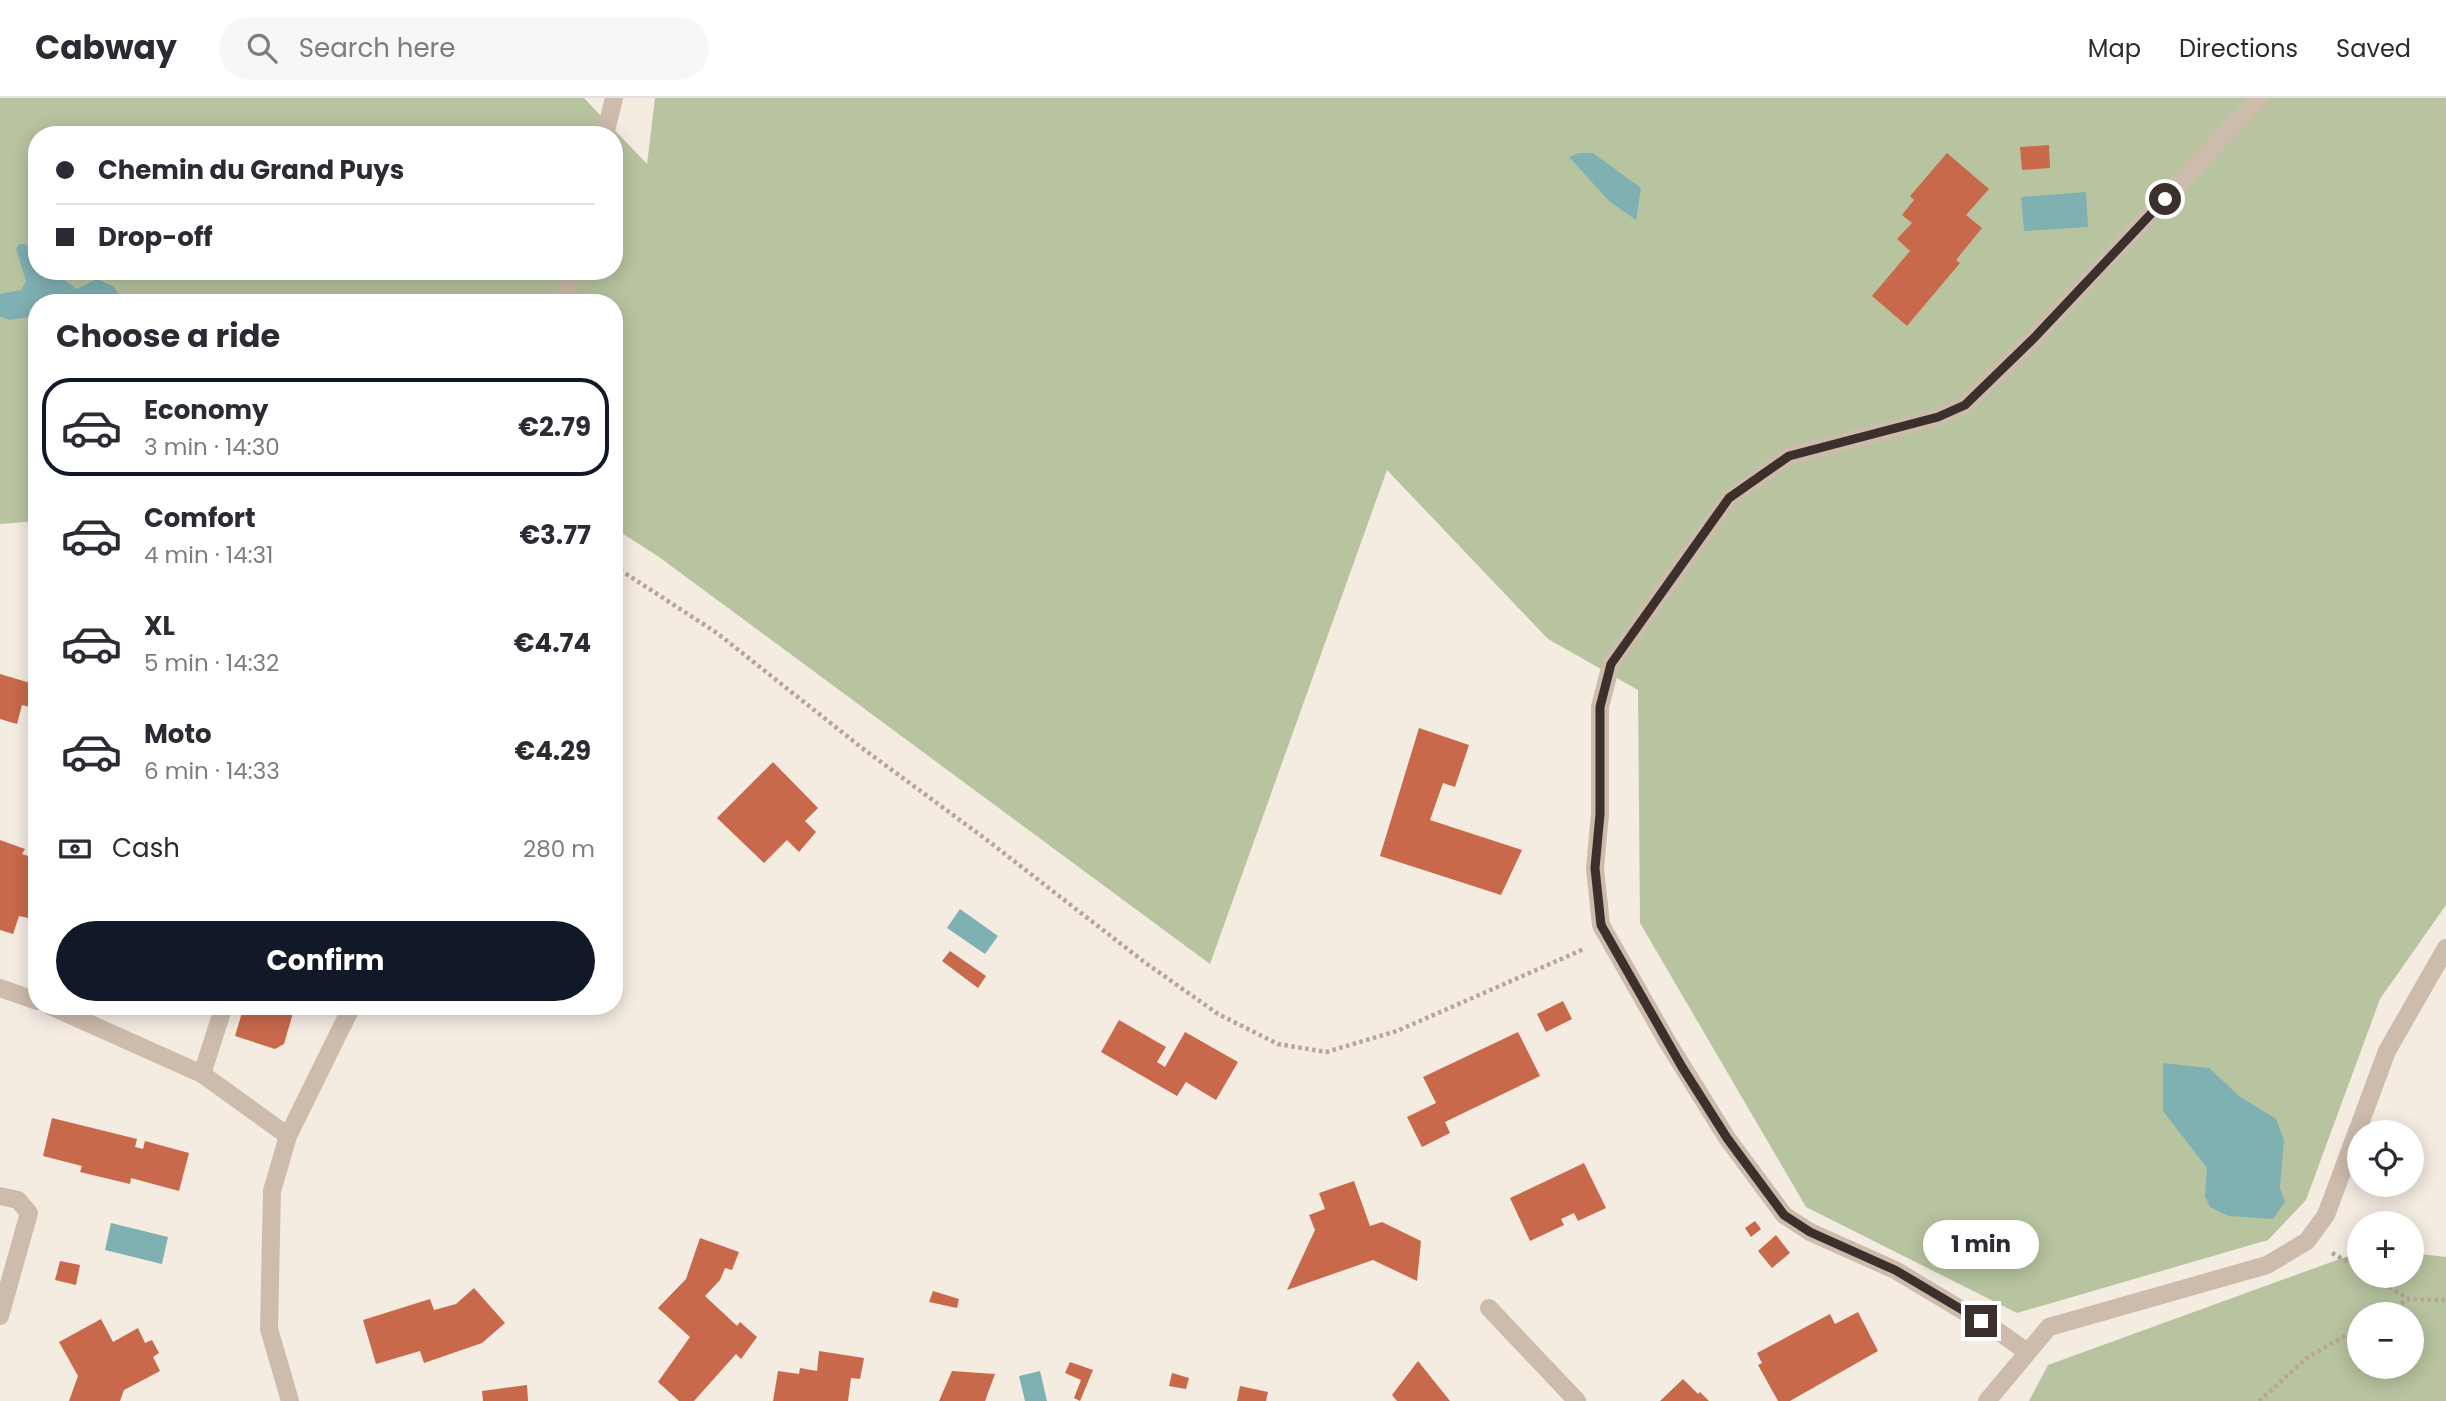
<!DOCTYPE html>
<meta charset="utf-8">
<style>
:root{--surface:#fff;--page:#f7f7f7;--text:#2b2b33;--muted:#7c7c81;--line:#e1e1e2;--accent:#111827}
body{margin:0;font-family:Poppins,sans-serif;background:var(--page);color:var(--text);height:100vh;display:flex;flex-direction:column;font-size:26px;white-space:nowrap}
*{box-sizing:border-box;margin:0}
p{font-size:23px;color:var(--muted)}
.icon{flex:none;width:38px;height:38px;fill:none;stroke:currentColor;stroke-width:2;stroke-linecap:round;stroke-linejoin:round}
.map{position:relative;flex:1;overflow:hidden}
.sheet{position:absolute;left:28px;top:196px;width:595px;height:721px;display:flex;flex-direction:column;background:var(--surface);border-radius:28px;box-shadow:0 4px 18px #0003}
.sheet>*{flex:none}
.guide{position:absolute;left:28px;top:28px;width:595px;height:154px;border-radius:28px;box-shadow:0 4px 18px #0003;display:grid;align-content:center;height:154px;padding:0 28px;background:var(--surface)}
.fabs{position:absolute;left:2347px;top:1022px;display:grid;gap:14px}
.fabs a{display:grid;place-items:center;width:77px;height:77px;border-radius:50%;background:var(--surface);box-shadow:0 4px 18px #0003;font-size:35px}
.end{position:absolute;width:32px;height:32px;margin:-16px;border:9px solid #3b302b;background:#fff;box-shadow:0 0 0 4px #fff}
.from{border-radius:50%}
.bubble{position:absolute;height:49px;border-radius:24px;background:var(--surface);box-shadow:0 4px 18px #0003;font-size:23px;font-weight:700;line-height:49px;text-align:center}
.guide b{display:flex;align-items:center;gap:24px;height:66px;font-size:26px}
.guide b+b{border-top:2px solid var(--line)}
.guide i{width:18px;height:18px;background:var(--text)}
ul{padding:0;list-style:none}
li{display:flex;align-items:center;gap:21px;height:98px;margin:0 14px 10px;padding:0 14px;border:4px solid transparent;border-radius:28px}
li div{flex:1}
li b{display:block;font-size:26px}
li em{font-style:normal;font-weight:700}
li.selected{border-color:var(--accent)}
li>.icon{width:63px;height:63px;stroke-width:1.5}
h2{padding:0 28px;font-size:32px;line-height:84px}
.pay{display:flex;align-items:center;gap:18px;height:77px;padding:0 28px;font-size:26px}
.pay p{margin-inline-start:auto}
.action{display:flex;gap:14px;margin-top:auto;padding:14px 28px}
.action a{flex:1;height:80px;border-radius:42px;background:var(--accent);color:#fff;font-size:28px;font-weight:700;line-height:80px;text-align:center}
header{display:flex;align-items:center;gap:42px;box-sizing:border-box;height:98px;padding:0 35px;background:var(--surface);border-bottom:2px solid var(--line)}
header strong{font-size:33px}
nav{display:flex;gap:38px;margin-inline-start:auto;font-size:24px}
.search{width:490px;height:63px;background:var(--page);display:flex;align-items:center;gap:18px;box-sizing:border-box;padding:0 24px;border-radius:38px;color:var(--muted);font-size:26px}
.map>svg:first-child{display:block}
.green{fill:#b8c4a0;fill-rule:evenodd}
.water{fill:#7fb0b2}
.building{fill:#c8694b}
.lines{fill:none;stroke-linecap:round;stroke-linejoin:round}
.path{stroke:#b9a596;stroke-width:4.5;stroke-dasharray:3.5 3.5;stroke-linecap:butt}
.minor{stroke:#cdbbac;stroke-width:18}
.route{stroke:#3b302b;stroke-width:9}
</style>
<header>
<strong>Cabway</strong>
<div class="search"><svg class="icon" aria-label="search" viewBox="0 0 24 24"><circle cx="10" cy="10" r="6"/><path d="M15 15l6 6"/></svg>Search here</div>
<nav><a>Map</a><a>Directions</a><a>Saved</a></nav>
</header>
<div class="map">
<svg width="2446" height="1303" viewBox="0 0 2446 1303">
<rect width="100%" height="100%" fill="#f4ebe1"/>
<g class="green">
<path d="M0,0h584l63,66 8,-66h1791v807l-66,94 -74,201 -38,40 -251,73 -211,-106 -166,-284 -2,-233 -90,-51 -161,-169 -177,494 -551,-407 -45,-29v-225h-577v218l-37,3zM37,37h577v136h-577z"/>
<path d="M2359,1154v24h53v-23l34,4v144h-417l19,-36zM2359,1216h53v53h-53z"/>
</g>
<g class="water">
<polygon points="1579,55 1593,55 1641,90 1636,122 1609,103 1569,59"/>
<polygon points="2086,94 2088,129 2024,133 2021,99"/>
<polygon points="19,146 25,146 37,156 37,173 51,173 77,191 97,181 113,188 126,205 37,205 37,218 10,222 0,219 0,196 21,192 26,183 16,151"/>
<polygon points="960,811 998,838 985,856 947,830"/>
<polygon points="2163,965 2209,970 2239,998 2276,1021 2284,1042 2280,1090 2285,1104 2273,1121 2229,1118 2210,1109 2205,1098 2207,1070 2163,1013"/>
<polygon points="111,1125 168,1139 162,1166 105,1152"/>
<polygon points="1040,1273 1047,1303 1025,1303 1019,1278"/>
</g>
<g class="building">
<polygon points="2049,47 2050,70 2022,72 2020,49"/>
<polygon points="1947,55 1989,91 1966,117 1982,130 1956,162 1960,165 1907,228 1872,198 1910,153 1897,141 1912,125 1902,117 1914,102 1910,98"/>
<polygon points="0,576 37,587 37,611 22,607 17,626 0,621"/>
<polygon points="1419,630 1469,647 1455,689 1443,685 1430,722 1522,752 1501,797 1380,758"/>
<polygon points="773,664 818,710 805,723 816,734 799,754 787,742 764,765 717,720"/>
<polygon points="0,742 25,751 22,756 37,761 37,822 19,818 13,836 0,832"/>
<polygon points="950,853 986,878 978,890 942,863"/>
<polygon points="1563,903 1572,921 1546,934 1537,916"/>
<polygon points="244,908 295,908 284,946 275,951 235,938"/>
<polygon points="1119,922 1166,949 1157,964 1165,969 1185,934 1238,964 1216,1002 1186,984 1177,998 1101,954"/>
<polygon points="1518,934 1540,978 1445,1024 1450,1035 1422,1049 1407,1019 1436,1005 1423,979"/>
<polygon points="52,1020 137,1041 135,1049 143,1051 145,1043 189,1055 179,1093 131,1080 130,1086 80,1074 82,1068 43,1058"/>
<polygon points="1584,1065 1606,1110 1578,1123 1574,1115 1561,1121 1564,1127 1530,1143 1510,1100"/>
<polygon points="1354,1083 1370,1128 1382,1124 1421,1143 1417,1183 1373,1162 1287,1192 1315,1132 1309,1117 1325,1111 1319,1095"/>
<polygon points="1755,1123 1761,1131 1751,1139 1745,1130"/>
<polygon points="1776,1137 1790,1155 1772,1170 1758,1153"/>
<polygon points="700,1140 739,1154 732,1172 725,1170 720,1182 705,1198 735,1226 737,1228 740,1224 757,1239 741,1261 736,1256 694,1303 679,1303 658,1284 690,1239 658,1210 686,1181"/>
<polygon points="60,1163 80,1167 76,1187 55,1182"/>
<polygon points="474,1190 505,1225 482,1245 424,1265 420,1253 376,1266 363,1222 430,1201 434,1212 456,1206"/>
<polygon points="933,1193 959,1201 957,1210 929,1204"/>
<polygon points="1858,1214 1878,1253 1790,1303 1778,1303 1758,1267 1762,1265 1757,1255 1830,1216 1835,1226"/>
<polygon points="101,1221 113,1244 138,1230 145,1245 152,1242 159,1255 153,1259 160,1273 124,1292 120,1303 69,1303 78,1278 59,1244"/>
<polygon points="819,1253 864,1260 860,1281 851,1280 848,1303 773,1303 778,1273 799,1276 800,1270 817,1273"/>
<polygon points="1418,1263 1450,1303 1397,1303 1392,1297"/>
<polygon points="1070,1264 1093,1272 1080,1303 1074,1300 1081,1282 1065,1275"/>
<polygon points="952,1273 995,1276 985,1303 939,1303"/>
<polygon points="1172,1275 1189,1280 1186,1291 1169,1288"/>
<polygon points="1683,1281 1698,1296 1700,1294 1709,1303 1660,1303"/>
<polygon points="527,1287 528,1303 483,1303 482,1293"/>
<polygon points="1240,1288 1268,1294 1266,1303 1237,1303"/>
</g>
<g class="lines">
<g class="path">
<polyline points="614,468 717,535 862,650 983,739 1143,863 1218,916 1278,946 1326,954 1397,933 1584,851"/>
<polyline points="2332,1155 2359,1170"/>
<polyline points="2371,1178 2409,1201 2446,1202"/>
<polyline points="2383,1216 2409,1201"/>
<polyline points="2259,1303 2308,1259 2359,1230"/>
</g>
<g class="minor">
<polyline points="605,37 614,0"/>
<polyline points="565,205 571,173"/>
<polyline points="0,890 37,903"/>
<polyline points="50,908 202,976 288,1038"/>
<polyline points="202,976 224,908"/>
<polyline points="0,1098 18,1102 29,1115 0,1218"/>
<polyline points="1489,1210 1577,1303"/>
<polyline points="2027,1254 2002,1236 1895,1172 1810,1134 1784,1117 1727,1040 1668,945 1601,827 1595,770 1600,716 1600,609 1611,566 1729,400 1789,358 1938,319 1965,307 2034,240 2259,0"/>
<polyline points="290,1303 269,1231 272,1093 288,1038 352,908"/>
<polyline points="1987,1303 2049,1229 2267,1167 2307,1143 2326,1117 2387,953 2446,850"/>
</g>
</g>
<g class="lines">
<polyline class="route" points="1981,1223 1895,1172 1810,1134 1784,1117 1727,1040 1682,969 1601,827 1595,770 1600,716 1600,609 1611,566 1729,400 1789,358 1938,319 1965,307 2034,240 2165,101"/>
</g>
</svg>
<div class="fabs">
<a><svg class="icon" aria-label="locate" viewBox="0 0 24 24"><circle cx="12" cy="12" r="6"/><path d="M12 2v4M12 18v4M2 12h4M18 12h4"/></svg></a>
<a>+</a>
<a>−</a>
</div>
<i class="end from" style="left:2165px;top:101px"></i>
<i class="end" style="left:1981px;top:1223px"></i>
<div class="bubble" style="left:1923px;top:1122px;width:116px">1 min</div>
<div class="guide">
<b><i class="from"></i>Chemin du Grand Puys</b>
<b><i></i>Drop-off</b>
</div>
<section class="sheet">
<h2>Choose a ride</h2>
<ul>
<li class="selected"><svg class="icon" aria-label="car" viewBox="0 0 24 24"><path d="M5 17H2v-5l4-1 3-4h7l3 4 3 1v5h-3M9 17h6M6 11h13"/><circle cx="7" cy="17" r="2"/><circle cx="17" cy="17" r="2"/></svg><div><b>Economy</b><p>3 min · 14:30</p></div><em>€2.79</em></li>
<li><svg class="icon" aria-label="car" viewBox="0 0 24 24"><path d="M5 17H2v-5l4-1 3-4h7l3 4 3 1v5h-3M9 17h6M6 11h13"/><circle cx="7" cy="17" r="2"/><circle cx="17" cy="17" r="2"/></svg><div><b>Comfort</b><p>4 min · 14:31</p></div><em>€3.77</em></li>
<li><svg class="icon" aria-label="car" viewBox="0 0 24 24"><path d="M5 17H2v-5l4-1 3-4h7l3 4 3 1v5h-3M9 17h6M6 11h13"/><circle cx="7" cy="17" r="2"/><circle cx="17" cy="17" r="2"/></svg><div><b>XL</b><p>5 min · 14:32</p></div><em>€4.74</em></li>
<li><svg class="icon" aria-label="car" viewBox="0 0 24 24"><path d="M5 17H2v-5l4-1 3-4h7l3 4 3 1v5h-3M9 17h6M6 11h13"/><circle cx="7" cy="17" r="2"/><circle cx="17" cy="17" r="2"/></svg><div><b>Moto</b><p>6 min · 14:33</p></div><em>€4.29</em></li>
</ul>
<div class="pay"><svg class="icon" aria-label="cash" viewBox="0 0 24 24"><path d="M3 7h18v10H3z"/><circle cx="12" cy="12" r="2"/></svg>Cash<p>280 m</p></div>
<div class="action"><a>Confirm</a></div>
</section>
</div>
